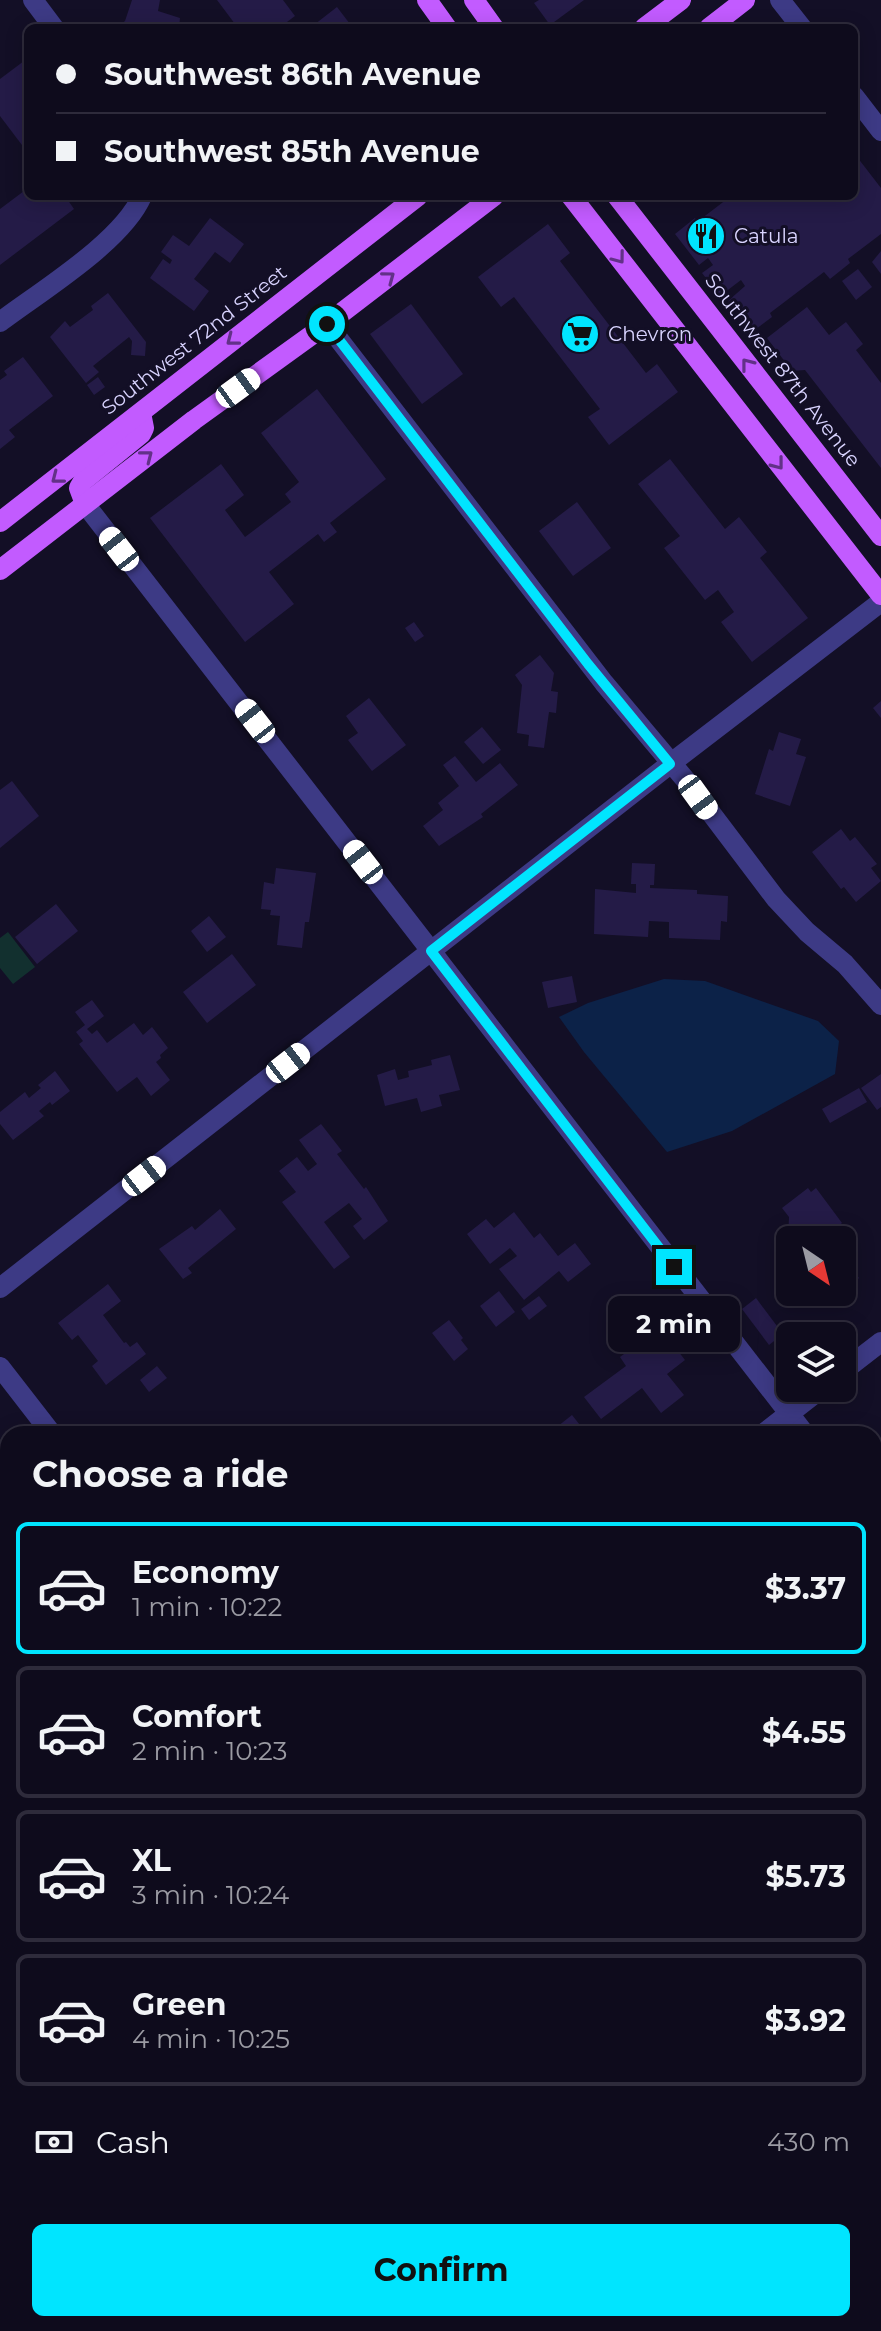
<!DOCTYPE html>
<meta charset="utf-8">
<style>
:root{--surface:#0e0b1c;--page:#171425;--text:#f1f3f6;--muted:#9b9ba3;--line:#2e2b3b;--accent:#00e5ff}
body{margin:0;font-family:Montserrat,sans-serif;background:var(--page);color:var(--text);height:100vh;display:flex;flex-direction:column;font-size:30px;white-space:nowrap}
*{box-sizing:border-box;margin:0}
p{font-size:26px;color:var(--muted)}
.icon{flex:none;width:44px;height:44px;fill:none;stroke:currentColor;stroke-width:2;stroke-linecap:round;stroke-linejoin:round}
.map{position:relative;flex:1;overflow:hidden}
.details{position:absolute;left:0px;top:1426px;width:882px;height:906px;display:flex;flex-direction:column;background:var(--surface);border-radius:24px 24px 0 0;box-shadow:0 4px 20px #0003,0 0 0 2px var(--line)}
.details>*{flex:none}
.top-card{position:absolute;left:24px;top:24px;width:834px;height:176px;border-radius:12px;box-shadow:0 4px 20px #0003,0 0 0 2px var(--line);display:grid;align-content:center;height:176px;padding:0 32px;background:var(--surface)}
.needle{width:52px;rotate:145deg}
.fabs{position:absolute;left:776px;top:1226px;display:grid;gap:16px}
.fabs a{display:grid;place-items:center;width:80px;height:80px;border-radius:12px;background:var(--surface);box-shadow:0 4px 20px #0003,0 0 0 2px var(--line);font-size:40px}
.end{position:absolute;width:36px;height:36px;margin:-18px;border:10px solid #00e5ff;background:#111;box-shadow:0 0 0 4px #111}
.from{border-radius:50%}
.bubble{position:absolute;height:56px;border-radius:12px;background:var(--surface);box-shadow:0 4px 20px #0003,0 0 0 2px var(--line);font-size:26px;font-weight:700;line-height:56px;text-align:center}
.car{position:absolute;width:24px;height:48px;margin:-24px -12px;border-radius:10px;box-shadow:0 0 6px 2px #0007;background:linear-gradient(#fff 24%,#345 0 40%,#fff 0 76%,#345 0 86%,#fff 0)}
.top-card b{display:flex;align-items:center;gap:28px;height:76px;font-size:30px}
.top-card b+b{border-top:2px solid var(--line)}
.top-card i{width:20px;height:20px;background:var(--text)}
ul{padding:0;list-style:none}
li{display:flex;align-items:center;gap:24px;height:132px;margin:0 16px 12px;padding:0 16px;border:4px solid var(--line);border-radius:12px}
li div{flex:1}
li b{display:block;font-size:30px}
li em{font-style:normal;font-weight:700}
li.selected{border-color:var(--accent)}
li>.icon{width:72px;height:72px;stroke-width:1.5}
h2{padding:0 32px;font-size:36px;line-height:96px}
.pay{display:flex;align-items:center;gap:20px;height:88px;padding:0 32px;font-size:30px}
.pay p{margin-inline-start:auto}
.action{display:flex;gap:16px;margin-top:auto;padding:16px 32px}
.action a{flex:1;height:92px;border-radius:12px;background:var(--accent);color:#111;font-size:32px;font-weight:700;line-height:92px;text-align:center}
.map>svg:first-child{display:block}
.green{fill:#12302f}
.water{fill:#0c2248}
.building{fill:#241b47}
.lines{fill:none;stroke-linecap:round;stroke-linejoin:round}
.minor{stroke:#3d3a85;stroke-width:20}
.major{stroke:#c25bff;stroke-width:20}
.oneway{stroke:#623188}
.route{stroke:#00e5ff;stroke-width:10}
.labels{text-anchor:middle;stroke-width:6;stroke-linejoin:round;paint-order:stroke}
.poi-label{font-size:20px;fill:#d9d4ff;stroke:#130f26;text-anchor:start}
.street-label{font-size:20px;fill:#d9d4ff;stroke:#130f26}
</style>
<div class="map">
<svg width="881" height="2331" viewBox="0 0 881 2331">
<rect width="100%" height="100%" fill="#130f26"/>
<polygon class="green" points="8,932 35,967 13,984 0,968 0,938"/>
<polygon class="water" points="664,979 705,981 818,1021 839,1041 835,1074 732,1131 667,1152 584,1052 559,1017 588,1003"/>
<g class="building">
<polygon points="132,0 160,0 158,11 180,18 179,28 116,28 125,21"/>
<polygon points="217,0 283,0 295,16 279,28 238,28"/>
<polygon points="539,0 584,0 550,25 534,3"/>
<polygon points="337,7 353,28 310,28"/>
<polygon points="24,61 28,66 28,153 0,116 0,79"/>
<polygon points="854,153 881,188 881,234 848,259 850,263 830,279 824,272 770,313 772,317 752,332 728,301 745,286 741,280 720,296 702,273 713,265 708,258 699,265 675,234 695,218 697,222 731,196 854,196"/>
<polygon points="28,188 28,196 39,196 43,201 50,196 65,196 74,209 0,265 0,209"/>
<polygon points="210,218 244,244 230,263 215,252 194,279 209,291 194,311 150,278 163,259 170,264 172,260 161,252 173,235 189,246"/>
<polygon points="548,224 570,253 560,261 646,373 657,364 678,392 609,445 588,417 600,409 514,297 501,307 478,277"/>
<polygon points="881,251 881,274 872,262"/>
<polygon points="858,269 872,287 856,300 842,281"/>
<polygon points="108,293 146,342 145,356 131,355 132,341 129,337 93,366 99,372 86,383 50,337 65,321 70,327 93,310 91,306"/>
<polygon points="411,304 463,374 422,404 370,334"/>
<polygon points="807,307 829,335 846,322 863,344 856,350 881,383 881,468 805,370 792,371 767,338"/>
<polygon points="23,357 53,396 9,430 15,437 0,449 0,380 7,375 4,371"/>
<polygon points="98,377 105,387 94,395 87,385"/>
<polygon points="317,389 386,479 330,523 337,532 324,542 318,534 269,572 294,604 245,642 150,518 221,464 244,495 225,510 245,537 291,502 285,494 299,482 261,433"/>
<polygon points="670,459 725,529 739,517 767,552 760,558 808,618 752,662 721,622 734,612 718,590 705,600 664,548 680,536 638,484"/>
<polygon points="577,502 611,548 573,576 539,531"/>
<polygon points="414,622 424,636 415,642 405,628"/>
<polygon points="540,655 554,673 551,691 558,692 556,713 549,712 544,748 528,746 529,735 517,733 522,685 515,675"/>
<polygon points="369,698 406,745 372,771 348,740 358,733 346,716"/>
<polygon points="881,701 881,718 873,708"/>
<polygon points="482,727 501,750 483,764 464,742"/>
<polygon points="779,732 801,739 796,754 806,757 790,806 755,794 769,749 773,751"/>
<polygon points="455,756 476,782 500,763 518,785 481,814 483,817 439,846 423,826 443,810 438,803 459,786 443,765"/>
<polygon points="12,781 39,816 0,848 0,790"/>
<polygon points="841,829 850,841 855,837 877,864 871,868 881,881 856,902 844,887 841,889 812,852"/>
<polygon points="632,863 655,864 654,885 650,885 650,888 697,890 697,894 728,896 727,922 721,921 720,940 669,938 669,922 649,921 648,937 594,934 595,889 636,893 636,884 631,884"/>
<polygon points="276,868 316,873 309,922 305,922 302,948 277,945 280,916 270,915 271,910 261,909 264,882 274,884"/>
<polygon points="56,904 78,931 37,964 15,937"/>
<polygon points="209,916 226,937 207,952 191,931"/>
<polygon points="232,954 256,985 207,1023 183,992"/>
<polygon points="572,976 577,1002 548,1008 542,982"/>
<polygon points="92,1000 104,1016 87,1029 92,1034 97,1030 107,1043 134,1023 143,1035 152,1027 168,1048 160,1055 161,1058 156,1062 170,1080 151,1096 137,1077 117,1092 79,1044 83,1041 76,1032 85,1025 75,1012"/>
<polygon points="450,1055 460,1090 439,1095 442,1106 421,1112 417,1098 385,1106 377,1075 395,1069 398,1080 409,1077 408,1071 432,1065 431,1060"/>
<polygon points="55,1071 70,1091 52,1105 50,1102 39,1111 44,1116 13,1140 0,1124 0,1112 25,1092 29,1098 41,1088 38,1085"/>
<polygon points="881,1074 881,1107 877,1110 861,1088"/>
<polygon points="859,1088 867,1102 830,1123 822,1109"/>
<polygon points="321,1124 342,1151 337,1154 364,1189 366,1187 388,1221 364,1240 353,1226 362,1219 349,1203 324,1222 350,1257 334,1269 282,1202 296,1192 279,1171 297,1157 308,1171 317,1164 299,1140"/>
<polygon points="808,1188 811,1192 816,1188 842,1223 837,1227 839,1230 831,1236 849,1237 848,1264 859,1278 842,1291 842,1240 788,1240 789,1217 782,1208"/>
<polygon points="220,1209 236,1229 188,1268 192,1273 183,1279 159,1249 192,1226 195,1230"/>
<polygon points="514,1212 534,1238 540,1233 558,1256 575,1243 591,1264 568,1282 559,1271 524,1300 499,1269 517,1256 510,1248 490,1264 467,1234 486,1219 494,1228"/>
<polygon points="108,1284 121,1301 103,1315 124,1343 126,1342 130,1347 137,1342 146,1354 106,1385 92,1366 98,1361 78,1335 72,1340 58,1323"/>
<polygon points="499,1291 515,1312 496,1327 480,1306"/>
<polygon points="539,1296 547,1306 529,1320 521,1309"/>
<polygon points="756,1298 783,1334 769,1345 742,1309"/>
<polygon points="449,1320 463,1338 461,1340 468,1349 454,1361 432,1333"/>
<polygon points="660,1322 671,1336 668,1338 685,1360 667,1374 684,1395 661,1413 642,1388 601,1419 584,1397 626,1366 620,1357 640,1342 638,1339"/>
<polygon points="157,1366 167,1378 149,1392 140,1380"/>
<polygon points="572,1415 587,1434 548,1434"/>
<polygon points="0,1448 8,1458 8,1475 0,1482"/>
<polygon points="0,1504 8,1515 6,1534 0,1526"/>
<polygon points="8,1602 8,1644 0,1636 0,1608"/>
<polygon points="6,1831 8,1834 8,1876 0,1882 0,1835"/>
<polygon points="881,1911 881,1934 874,1924 876,1919 874,1916"/>
<polygon points="881,1935 881,1975 874,1966 874,1940"/>
<polygon points="0,1969 8,1980 0,1987"/>
<polygon points="444,2324 469,2324 460,2331 449,2331"/>
</g>
<g class="lines">
<g class="minor">
<polyline points="33,0 54,28"/>
<polyline points="780,0 802,28"/>
<polyline points="854,96 881,131"/>
<path d="M0,322c41,-31 122,-80 142,-126"/>
<polyline points="327,324 604,683 689,784 776,899 807,932 845,964 881,1005"/>
<polyline points="85,504 805,1434"/>
<polyline points="0,1288 670,764 881,602"/>
<polyline points="0,1367 52,1434"/>
<polyline points="842,1372 881,1342"/>
<polyline points="763,1434 822,1388"/>
<polyline points="874,1523 881,1532"/>
<polyline points="0,1750 8,1760"/>
<polyline points="0,2033 8,2027"/>
<polyline points="874,2091 881,2086"/>
<polyline points="737,2324 742,2331"/>
<polyline points="557,2331 566,2324"/>
</g>
<g class="major">
<polyline points="427,0 447,28"/>
<polyline points="474,0 494,28"/>
<polyline points="644,28 681,0"/>
<polyline points="709,28 745,0"/>
<polyline points="571,196 881,595"/>
<polyline points="617,196 881,536"/>
<polyline points="85,504 79,488 83,481 141,434 144,428 141,413"/>
<polyline points="0,522 418,196"/>
<polyline points="0,570 194,420 327,324 494,196"/>
</g>
</g>
<defs><path id="oneway-chevron" d="M-2-3.5L2.5 0L-2 3.5" fill="none" stroke-width="1.6" stroke-linecap="round" stroke-linejoin="round" transform="scale(2)"/></defs>
<g class="oneway">
<use href="#oneway-chevron" transform="translate(619 258) rotate(53)"/>
<use href="#oneway-chevron" transform="translate(389 277) rotate(-37)"/>
<use href="#oneway-chevron" transform="translate(232 340) rotate(142)"/>
<use href="#oneway-chevron" transform="translate(747 364) rotate(-128)"/>
<use href="#oneway-chevron" transform="translate(147 456) rotate(-38)"/>
<use href="#oneway-chevron" transform="translate(778 464) rotate(52)"/>
<use href="#oneway-chevron" transform="translate(57 478) rotate(142)"/>
</g>
<g class="lines">
<polyline class="route" points="327,324 588,664 670,764 431,951 674,1267"/>
</g>
<defs>
<symbol id="restaurant-disc" viewBox="-11 -11 22 22"><circle r="9.5" fill="#00e5ff" stroke="#130f26"/><path d="M-5-6h1v4h1v-4h1v4h1v-4h1v5L-1.5 .5V6h-2V.5L-5-1ZM5-6V6H3V1.5H1.5Q1.5-4 5-6Z" fill="#111"/></symbol>
<symbol id="supermarket-disc" viewBox="-11 -11 22 22"><circle r="9.5" fill="#00e5ff" stroke="#130f26"/><path d="M-6-5.5h2.5l.6 2H6L4.5 2H-2.5L-4.4-4H-6ZM-1.5 3.2a1.3 1.3 0 1 0 .1 0ZM3 3.2a1.3 1.3 0 1 0 .1 0Z" fill="#111"/></symbol>
</defs>
<g fill-rule="evenodd">
<use href="#restaurant-disc" x="684" y="214" width="44" height="44"/>
<use href="#supermarket-disc" x="558" y="312" width="44" height="44"/>
</g>
<g class="labels">
<g class="poi-label">
<text x="734" y="243">Catula</text>
<text x="608" y="341">Chevron</text>
</g>
<g class="street-label">
<text transform="translate(194 340) rotate(-38)" y="7">Southwest 72nd Street</text>
<text transform="translate(783 370) rotate(52)" y="7">Southwest 87th Avenue</text>
</g>
</g>
</svg>
<div class="fabs">
<a><svg class="needle" viewBox="-14 -14 28 28"><path d="M0-13l5 13h-10z" fill="#e53935"/><path d="M0 13l5-13h-10z" fill="#9b9ba3"/></svg></a>
<a><svg class="icon" aria-label="layers" viewBox="0 0 24 24"><path d="M12 4l9 5-9 5-9-5zM3 14l9 5 9-5"/></svg></a>
</div>
<i class="end from" style="left:327px;top:324px"></i>
<i class="end" style="left:674px;top:1267px"></i>
<div class="bubble" style="left:608px;top:1296px;width:132px">2 min</div>
<i class="car" style="left:238px;top:388px;rotate:54deg"></i>
<i class="car" style="left:119px;top:549px;rotate:322deg"></i>
<i class="car" style="left:255px;top:721px;rotate:322deg"></i>
<i class="car" style="left:698px;top:797px;rotate:144deg"></i>
<i class="car" style="left:363px;top:862px;rotate:322deg"></i>
<i class="car" style="left:288px;top:1063px;rotate:52deg"></i>
<i class="car" style="left:144px;top:1176px;rotate:52deg"></i>
<div class="top-card">
<b><i class="from"></i>Southwest 86th Avenue</b>
<b><i></i>Southwest 85th Avenue</b>
</div>
<section class="details">
<h2>Choose a ride</h2>
<ul>
<li class="selected"><svg class="icon" aria-label="car" viewBox="0 0 24 24"><path d="M5 17H2v-5l4-1 3-4h7l3 4 3 1v5h-3M9 17h6M6 11h13"/><circle cx="7" cy="17" r="2"/><circle cx="17" cy="17" r="2"/></svg><div><b>Economy</b><p>1 min · 10:22</p></div><em>$3.37</em></li>
<li><svg class="icon" aria-label="car" viewBox="0 0 24 24"><path d="M5 17H2v-5l4-1 3-4h7l3 4 3 1v5h-3M9 17h6M6 11h13"/><circle cx="7" cy="17" r="2"/><circle cx="17" cy="17" r="2"/></svg><div><b>Comfort</b><p>2 min · 10:23</p></div><em>$4.55</em></li>
<li><svg class="icon" aria-label="car" viewBox="0 0 24 24"><path d="M5 17H2v-5l4-1 3-4h7l3 4 3 1v5h-3M9 17h6M6 11h13"/><circle cx="7" cy="17" r="2"/><circle cx="17" cy="17" r="2"/></svg><div><b>XL</b><p>3 min · 10:24</p></div><em>$5.73</em></li>
<li><svg class="icon" aria-label="car" viewBox="0 0 24 24"><path d="M5 17H2v-5l4-1 3-4h7l3 4 3 1v5h-3M9 17h6M6 11h13"/><circle cx="7" cy="17" r="2"/><circle cx="17" cy="17" r="2"/></svg><div><b>Green</b><p>4 min · 10:25</p></div><em>$3.92</em></li>
</ul>
<div class="pay"><svg class="icon" aria-label="cash" viewBox="0 0 24 24"><path d="M3 7h18v10H3z"/><circle cx="12" cy="12" r="2"/></svg>Cash<p>430 m</p></div>
<div class="action"><a>Confirm</a></div>
</section>
</div>
